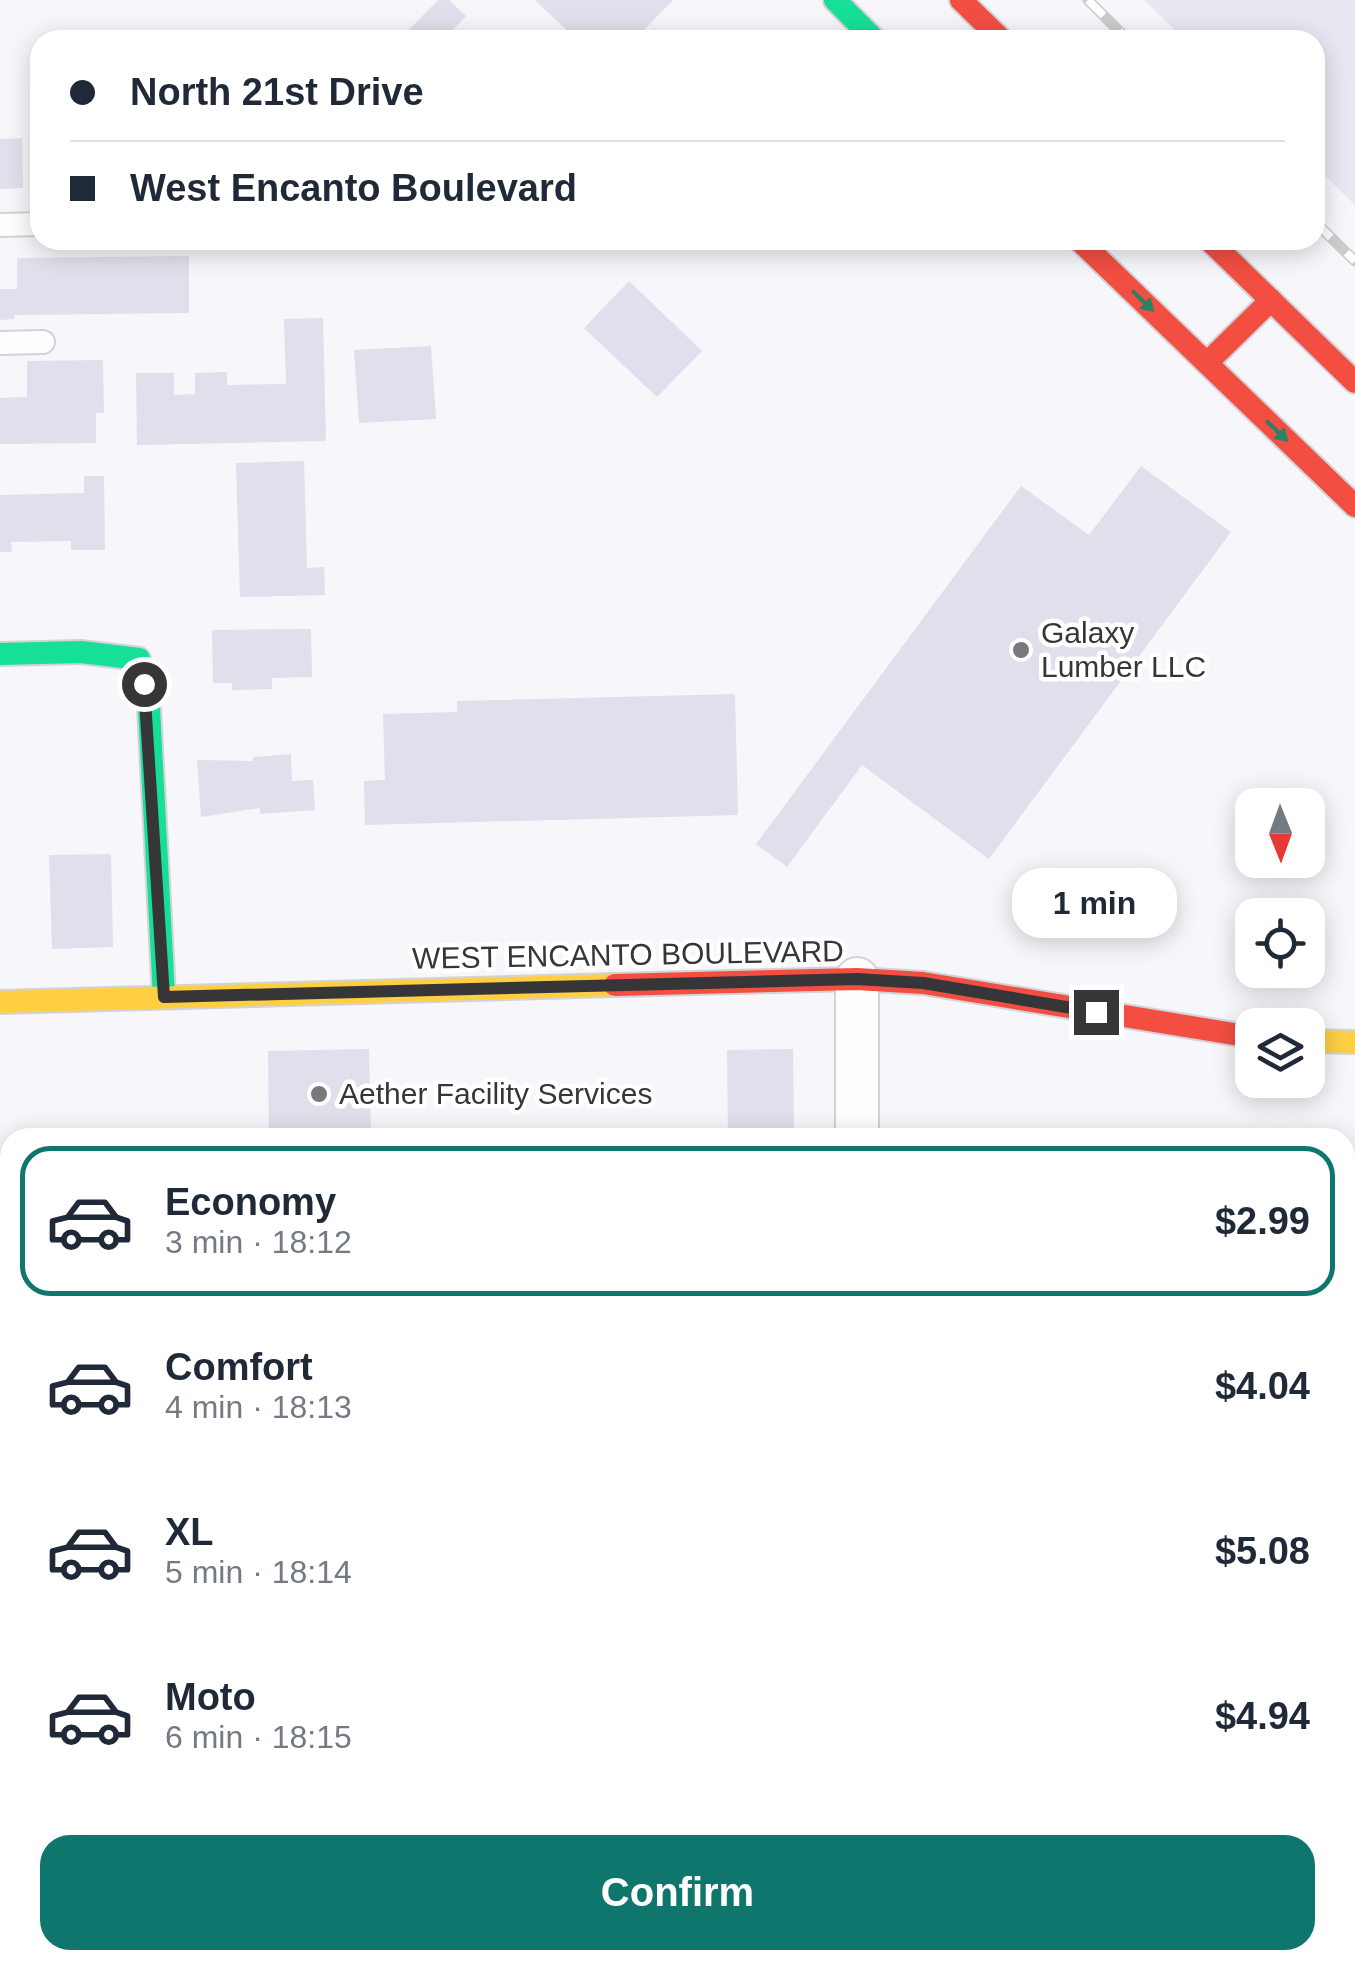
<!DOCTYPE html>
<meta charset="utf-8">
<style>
:root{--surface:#fff;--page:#f6f6f7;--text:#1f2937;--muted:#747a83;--line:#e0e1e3;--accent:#0f766e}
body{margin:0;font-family:Helvetica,sans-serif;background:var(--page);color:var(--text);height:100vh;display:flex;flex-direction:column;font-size:38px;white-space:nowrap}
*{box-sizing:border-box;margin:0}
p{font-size:32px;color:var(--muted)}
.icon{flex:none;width:55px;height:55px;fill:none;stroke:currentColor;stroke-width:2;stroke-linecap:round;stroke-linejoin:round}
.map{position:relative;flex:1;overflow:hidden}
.details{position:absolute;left:0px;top:1128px;width:1355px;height:842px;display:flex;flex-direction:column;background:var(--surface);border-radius:30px 30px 0 0;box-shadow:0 5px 25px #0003}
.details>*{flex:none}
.hud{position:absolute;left:30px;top:30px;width:1295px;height:220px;border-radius:30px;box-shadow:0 5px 25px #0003;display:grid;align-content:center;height:220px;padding:0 40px;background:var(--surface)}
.needle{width:65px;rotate:179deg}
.fabs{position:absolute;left:1235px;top:788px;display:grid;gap:20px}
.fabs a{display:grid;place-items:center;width:90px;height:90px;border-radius:20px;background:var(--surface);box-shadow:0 5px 25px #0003;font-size:50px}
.end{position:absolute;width:45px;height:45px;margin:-22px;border:12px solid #363639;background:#fff;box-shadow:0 0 0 5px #fff}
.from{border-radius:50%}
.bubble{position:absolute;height:70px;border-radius:30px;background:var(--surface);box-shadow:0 5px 25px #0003;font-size:32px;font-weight:600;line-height:70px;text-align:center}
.hud b{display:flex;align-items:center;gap:35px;height:95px;font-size:38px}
.hud b+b{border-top:2px solid var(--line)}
.hud i{width:25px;height:25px;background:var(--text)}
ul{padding:18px 0 0;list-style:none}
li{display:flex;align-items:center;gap:30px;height:150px;margin:0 20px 15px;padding:0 20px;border:5px solid transparent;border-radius:30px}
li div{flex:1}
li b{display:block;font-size:38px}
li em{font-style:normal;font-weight:600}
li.active{border-color:var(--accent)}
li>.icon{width:90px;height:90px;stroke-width:1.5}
.primary-button{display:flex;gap:20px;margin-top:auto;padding:20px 40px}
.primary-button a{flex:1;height:115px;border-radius:30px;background:var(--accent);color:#fff;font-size:40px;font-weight:600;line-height:115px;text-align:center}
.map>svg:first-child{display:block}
.built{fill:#e8e8f2}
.building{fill:#e0dfeb}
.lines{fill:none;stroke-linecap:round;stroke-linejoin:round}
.lane-casing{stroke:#d3d3d7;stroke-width:26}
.street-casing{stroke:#d3d3d7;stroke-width:46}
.fast-casing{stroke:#d3d3d7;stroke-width:26}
.slow-casing{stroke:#d3d3d7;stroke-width:26}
.jam-casing{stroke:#d3d3d7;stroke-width:26}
.lane{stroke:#fefefe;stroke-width:22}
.street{stroke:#fefefe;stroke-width:42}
.fast{stroke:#16e098;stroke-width:22}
.slow{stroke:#ffcf43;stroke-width:22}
.jam{stroke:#f24e42;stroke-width:22}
.rail-casing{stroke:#ccc;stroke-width:11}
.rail{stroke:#fff;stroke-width:8;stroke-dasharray:22;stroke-linecap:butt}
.oneway{fill:#288264}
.route{stroke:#363639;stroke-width:12}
.poi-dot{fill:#79797d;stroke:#fff;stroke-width:4}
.labels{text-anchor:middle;stroke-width:9;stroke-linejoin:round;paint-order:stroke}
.poi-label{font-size:30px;fill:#363639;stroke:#fff;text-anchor:start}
.street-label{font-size:30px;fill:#363639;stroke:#fff}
</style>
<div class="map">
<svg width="1355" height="1968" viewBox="0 0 1355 1968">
<rect width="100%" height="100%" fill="#f6f6fb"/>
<polygon class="built" points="1144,0 1355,0 1355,205 1315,166 1315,40 1185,40"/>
<g class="building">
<polygon points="438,0 449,0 466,16 443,40 399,40"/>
<polygon points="535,0 673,0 634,40 577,40"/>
<polygon points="22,138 23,188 0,189 0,139"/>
<polygon points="189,256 189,313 15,315 14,319 0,320 0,289 17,289 17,258"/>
<polygon points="629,281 702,351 657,397 584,328"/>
<polygon points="323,318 326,441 137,445 136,373 174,373 174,395 195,394 195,373 227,372 227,385 286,384 284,319"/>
<polygon points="431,346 436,419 359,423 354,350"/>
<polygon points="103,360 104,413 96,413 96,443 0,444 0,398 27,397 27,361"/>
<polygon points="304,461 307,568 324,567 325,595 240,597 236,463"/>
<polygon points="1141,466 1231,532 989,859 862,765 787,867 756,844 1021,486 1089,535"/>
<polygon points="84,476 104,476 105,550 71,550 71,541 11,542 12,552 0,552 0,495 84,493"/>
<polygon points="311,629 312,677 272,678 272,689 232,690 232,683 213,683 212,630"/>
<polygon points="735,694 738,815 365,825 364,781 385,780 383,714 457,712 457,701"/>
<polygon points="291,754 292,781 313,780 315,810 260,814 260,808 201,817 197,760 253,761 253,757"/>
<polygon points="111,854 113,947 52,949 49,855"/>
<polygon points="369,1049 371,1138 269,1138 268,1051"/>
<polygon points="793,1049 794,1138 728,1138 727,1050"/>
<rect x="0" y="1352" width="10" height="209"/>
<polygon points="1345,1411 1355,1411 1355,1600 1345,1599"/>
<polygon points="1345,1824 1355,1824 1355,1968 1162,1968 1162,1960 1345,1960"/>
</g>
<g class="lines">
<defs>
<g id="lane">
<polyline points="0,225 40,224"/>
<polyline points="0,343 43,342"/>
</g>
<g id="street">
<polyline points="857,979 857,1138"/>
<polyline points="845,1968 845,1960"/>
</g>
<g id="fast">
<polyline points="835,0 875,40"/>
<polyline points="0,654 81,652 139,659 149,709 164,997"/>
</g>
<g id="slow">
<polyline points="0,1002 615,985"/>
<polyline points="1308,1041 1355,1042"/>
</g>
<g id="jam">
<polyline points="961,0 1002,40"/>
<polyline points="1079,240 1355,506"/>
<polyline points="1209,240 1355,382"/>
<polyline points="1207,363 1271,300"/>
<polyline points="615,985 857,979 923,983 1252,1037"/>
</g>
</defs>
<use href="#lane" class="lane-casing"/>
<use href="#street" class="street-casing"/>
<use href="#fast" class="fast-casing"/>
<use href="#slow" class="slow-casing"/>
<use href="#jam" class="jam-casing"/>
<use href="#lane" class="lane"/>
<use href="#street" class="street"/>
<use href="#fast" class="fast"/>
<use href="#slow" class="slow"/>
<use href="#jam" class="jam"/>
<defs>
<g id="rail">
<polyline points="1088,0 1128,40"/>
<polyline points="1315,222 1355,261"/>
</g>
</defs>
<use href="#rail" class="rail-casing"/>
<use href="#rail" class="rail"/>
</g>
<defs><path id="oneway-solid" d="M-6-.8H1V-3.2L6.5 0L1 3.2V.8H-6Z" transform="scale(2.5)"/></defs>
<g class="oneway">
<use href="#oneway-solid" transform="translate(1143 301) rotate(44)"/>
<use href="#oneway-solid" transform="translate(1277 431) rotate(44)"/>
</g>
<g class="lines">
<polyline class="route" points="144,684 164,997 857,979 923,983 1096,1012"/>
</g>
<g class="poi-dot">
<circle cx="1021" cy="650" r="10"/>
<circle cx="319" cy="1094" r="10"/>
</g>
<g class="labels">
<g class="poi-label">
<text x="1041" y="643">Galaxy<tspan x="1041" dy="34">Lumber LLC</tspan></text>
<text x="339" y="1104">Aether Facility Services</text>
</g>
<g class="street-label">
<text transform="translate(628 955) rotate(-1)" y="10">WEST ENCANTO BOULEVARD</text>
</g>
</g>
</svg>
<div class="fabs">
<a><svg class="needle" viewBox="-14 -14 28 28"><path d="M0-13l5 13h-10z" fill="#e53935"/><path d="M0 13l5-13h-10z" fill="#747a83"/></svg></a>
<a><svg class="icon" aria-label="locate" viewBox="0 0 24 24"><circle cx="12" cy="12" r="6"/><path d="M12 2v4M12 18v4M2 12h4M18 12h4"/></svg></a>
<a><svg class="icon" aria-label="layers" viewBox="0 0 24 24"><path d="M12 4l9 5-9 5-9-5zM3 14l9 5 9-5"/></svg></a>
</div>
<i class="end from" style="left:144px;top:684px"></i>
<i class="end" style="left:1096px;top:1012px"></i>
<div class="bubble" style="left:1012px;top:868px;width:165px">1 min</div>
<div class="hud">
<b><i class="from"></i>North 21st Drive</b>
<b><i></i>West Encanto Boulevard</b>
</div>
<section class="details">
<ul>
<li class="active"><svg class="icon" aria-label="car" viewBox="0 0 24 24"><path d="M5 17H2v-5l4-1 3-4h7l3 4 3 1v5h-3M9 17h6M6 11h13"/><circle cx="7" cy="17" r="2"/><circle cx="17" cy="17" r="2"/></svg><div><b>Economy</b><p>3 min · 18:12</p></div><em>$2.99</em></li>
<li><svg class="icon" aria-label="car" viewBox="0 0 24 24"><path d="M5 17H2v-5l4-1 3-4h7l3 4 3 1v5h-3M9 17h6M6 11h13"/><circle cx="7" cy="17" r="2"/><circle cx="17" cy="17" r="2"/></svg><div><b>Comfort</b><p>4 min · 18:13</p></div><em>$4.04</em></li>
<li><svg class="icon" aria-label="car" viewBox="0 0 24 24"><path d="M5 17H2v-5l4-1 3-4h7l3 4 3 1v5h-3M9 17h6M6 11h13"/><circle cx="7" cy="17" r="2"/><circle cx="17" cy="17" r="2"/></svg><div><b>XL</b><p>5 min · 18:14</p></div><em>$5.08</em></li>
<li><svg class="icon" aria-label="car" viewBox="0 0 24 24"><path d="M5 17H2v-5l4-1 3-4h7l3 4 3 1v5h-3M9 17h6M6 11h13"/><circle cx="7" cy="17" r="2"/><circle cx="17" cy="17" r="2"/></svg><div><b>Moto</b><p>6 min · 18:15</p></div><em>$4.94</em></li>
</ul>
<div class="primary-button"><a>Confirm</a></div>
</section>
</div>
